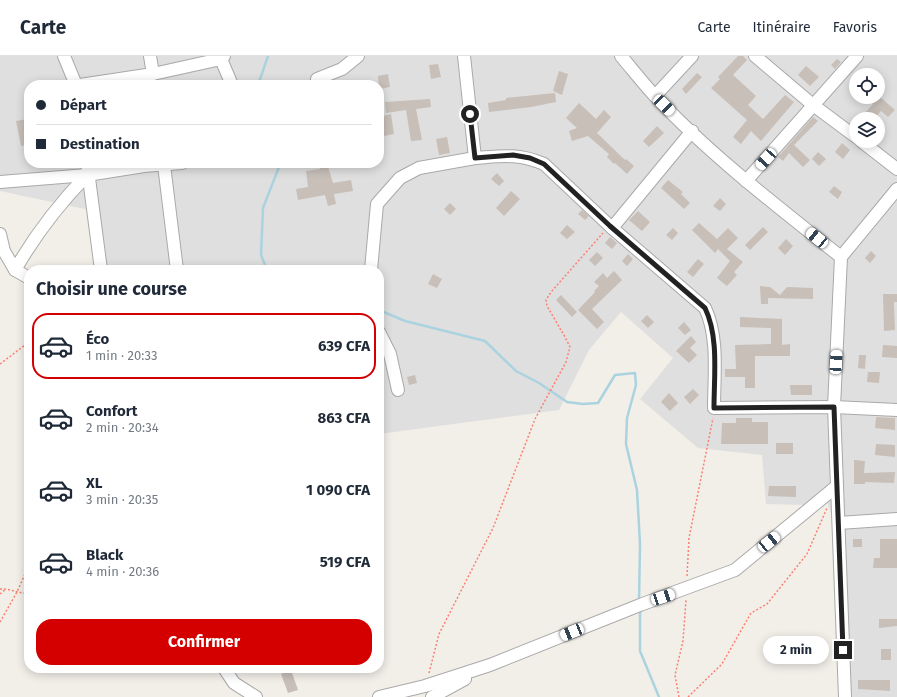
<!DOCTYPE html>
<html lang="fr">
<meta charset="utf-8">
<style>
:root{--surface:#fff;--page:#f6f6f7;--text:#1f2937;--muted:#747a83;--line:#e0e1e3;--accent:#d40000}
body{margin:0;font-family:"Fira Sans",sans-serif;background:var(--page);color:var(--text);height:100vh;display:flex;flex-direction:column;font-size:15px;white-space:nowrap}
*{box-sizing:border-box;margin:0}
p{font-size:13px;color:var(--muted)}
.icon{flex:none;width:22px;height:22px;fill:none;stroke:currentColor;stroke-width:2;stroke-linecap:round;stroke-linejoin:round}
.map{position:relative;flex:1;overflow:hidden}
.drawer{position:absolute;left:24px;top:209px;width:360px;height:408px;display:flex;flex-direction:column;background:var(--surface);border-radius:16px;box-shadow:0 2px 10px #0003}
.drawer>*{flex:none}
.top-card{position:absolute;left:24px;top:24px;width:360px;height:88px;border-radius:16px;box-shadow:0 2px 10px #0003;display:grid;align-content:center;height:88px;padding:0 12px;background:var(--surface)}
.buttons{position:absolute;left:849px;top:12px;display:grid;gap:8px}
.buttons a{display:grid;place-items:center;width:36px;height:36px;border-radius:50%;background:var(--surface);box-shadow:0 2px 10px #0003;font-size:20px}
.end{position:absolute;width:18px;height:18px;margin:-9px;border:5px solid #222;background:#fff;box-shadow:0 0 0 2px #fff}
.from{border-radius:50%}
.bubble{position:absolute;height:28px;border-radius:14px;background:var(--surface);box-shadow:0 2px 10px #0003;font-size:13px;font-weight:700;line-height:28px;text-align:center}
.car{position:absolute;width:12px;height:24px;margin:-12px -6px;border-radius:5px;box-shadow:0 0 3px 1px #0007;background:linear-gradient(#fff 24%,#345 0 40%,#fff 0 76%,#345 0 86%,#fff 0)}
.top-card b{display:flex;align-items:center;gap:14px;height:38px;font-size:15px}
.top-card b+b{border-top:1px solid var(--line)}
.top-card i{width:10px;height:10px;background:var(--text)}
ul{padding:0;list-style:none}
li{display:flex;align-items:center;gap:12px;height:66px;margin:0 8px 6px;padding:0 4px;border:2px solid transparent;border-radius:16px}
li div{flex:1}
li b{display:block;font-size:15px}
li em{font-style:normal;font-weight:700}
li.on{border-color:var(--accent)}
li>.icon{width:36px;height:36px;stroke-width:1.5}
h2{padding:0 12px;font-size:18px;line-height:48px}
.cta{display:flex;gap:8px;margin-top:auto;padding:8px 12px}
.cta a{flex:1;height:46px;border-radius:16px;background:var(--accent);color:#fff;font-size:16px;font-weight:700;line-height:46px;text-align:center}
header{display:flex;align-items:center;gap:24px;box-sizing:border-box;height:56px;padding:0 20px;background:var(--surface);border-bottom:1px solid var(--line)}
header strong{font-size:19px}
nav{display:flex;gap:22px;margin-inline-start:auto;font-size:14px}
.map>svg:first-child{display:block}
.residential{fill:#e0dfdf;fill-rule:evenodd}
.lines{fill:none;stroke-linecap:round;stroke-linejoin:round}
.stream{stroke:#aad3df;stroke-width:2.5}
.building{fill:#c7bfb8}
.minor-casing{stroke:#a9a9a9;stroke-width:14}
.path{stroke:#fa8072;stroke-width:1.5;stroke-dasharray:2 2;stroke-linecap:butt}
.minor{stroke:#fff;stroke-width:12}
.route{stroke:#222;stroke-width:5}
</style>
<header>
<strong>Carte</strong>
<nav><a>Carte</a><a>Itinéraire</a><a>Favoris</a></nav>
</header>
<div class="map">
<svg width="897" height="641" viewBox="0 0 897 641">
<rect width="100%" height="100%" fill="#f2efe9"/>
<path class="residential" d="M0,0h897v641h-57l-3,-168 -14,-37 -19,13 -38,-1 -4,-49 -64,-7 -58,-49 33,-41 -52,-46 -32,38 -30,60 -180,24v-164h-274l-11,-59 -94,-20zM856,19h22v22h-22zM29,29h350v78h-350zM856,63h22v22h-22z"/>
<g class="lines">
<g class="stream">
<polyline points="258,29 268,0"/>
<polyline points="267,214 261,199 263,152 279,111 279,107"/>
<polyline points="379,254 405,265 485,285 516,315 539,327 567,346 583,348 598,347 615,319 635,317 636,329 627,362 626,388 637,434 640,488 639,546"/>
<polyline points="640,553 640,595 659,641"/>
</g>
</g>
<g class="building">
<polygon points="738,0 743,0 747,4 733,19 756,40 748,49 763,63 785,39 794,46 761,85 751,75 741,88 733,81 747,64 711,32 720,23 718,21"/>
<polygon points="837,3 841,6 835,13 831,9"/>
<polygon points="438,8 441,21 431,23 429,9"/>
<polygon points="806,10 819,21 810,30 798,19"/>
<polygon points="559,15 568,18 562,39 553,35"/>
<polygon points="697,17 702,21 686,38 682,33"/>
<polygon points="388,18 390,31 379,33 378,20"/>
<polygon points="555,37 556,46 531,51 489,56 488,47 506,44 506,42"/>
<polygon points="878,39 895,54 888,61 881,55 874,63 868,63 863,59 873,48 870,45"/>
<polygon points="430,43 431,51 416,53 422,84 411,85 406,54 386,57 385,46"/>
<polygon points="579,47 596,63 604,54 611,61 597,77 625,104 626,103 634,110 627,118 615,107 614,108 607,101 609,98 588,80 572,85 569,75 577,72 566,62"/>
<polygon points="391,58 394,78 384,80 383,68 379,68 379,61"/>
<polygon points="813,61 818,65 794,89 810,104 803,111 789,97 783,105 778,101"/>
<polygon points="27,63 29,74 26,74 28,89 21,90 16,65"/>
<polygon points="657,70 664,77 649,91 643,85"/>
<polygon points="447,81 450,97 439,99 436,83"/>
<polygon points="842,87 850,94 843,103 835,96"/>
<polygon points="818,96 826,103 819,110 812,103"/>
<polygon points="319,107 327,107 333,127 351,124 353,135 334,138 336,148 328,150 325,139 298,144 296,133 308,131 306,115 320,113"/>
<polygon points="497,117 504,125 499,130 491,123"/>
<polygon points="668,124 683,136 681,138 690,147 684,153 661,132"/>
<polygon points="834,130 842,136 838,143 829,136"/>
<polygon points="511,135 520,143 504,160 496,152"/>
<polygon points="720,142 726,148 720,155 713,150"/>
<polygon points="450,147 456,153 450,159 444,153"/>
<polygon points="582,154 589,160 585,164 578,158"/>
<polygon points="638,155 650,166 642,175 629,164"/>
<polygon points="699,167 717,183 728,172 738,182 727,193 743,206 734,216 737,219 727,230 717,222 730,205 718,193 715,197 692,174"/>
<polygon points="567,169 575,176 567,183 560,177"/>
<polygon points="763,171 768,176 750,194 745,189"/>
<polygon points="673,172 678,177 672,184 666,179"/>
<polygon points="610,181 617,187 612,193 605,187"/>
<polygon points="786,183 793,190 785,199 778,192"/>
<polygon points="871,195 876,200 870,207 865,202"/>
<polygon points="597,196 603,202 595,210 589,204"/>
<polygon points="628,198 633,203 627,210 622,205"/>
<polygon points="698,203 704,208 693,221 687,216"/>
<polygon points="614,215 622,224 592,253 604,266 597,273 578,254 595,236 594,235 599,230 594,226 603,217 607,222"/>
<polygon points="433,218 442,223 437,232 428,228"/>
<polygon points="760,230 770,231 780,239 787,231 813,232 813,243 768,242 768,248 761,248"/>
<polygon points="883,238 897,238 897,246 894,246 894,248 895,274 884,275"/>
<polygon points="561,239 577,256 572,261 556,244"/>
<polygon points="647,259 654,266 648,272 641,265"/>
<polygon points="740,261 782,263 782,289 790,288 790,300 755,300 755,332 745,332 745,321 725,321 725,313 736,313 735,289 771,288 771,272 740,271"/>
<polygon points="684,266 691,274 685,279 678,272"/>
<polygon points="691,280 696,286 690,292 697,299 689,307 676,295"/>
<polygon points="883,289 897,290 897,302 882,301"/>
<polygon points="859,299 866,299 865,313 858,312"/>
<polygon points="868,316 880,316 879,327 867,326"/>
<polygon points="415,319 417,327 409,329 407,321"/>
<polygon points="790,329 812,329 812,339 791,339"/>
<polygon points="693,333 699,339 690,348 684,341"/>
<polygon points="669,337 678,347 670,355 661,346"/>
<polygon points="876,361 895,362 895,374 875,372"/>
<polygon points="736,362 752,362 752,366 768,366 768,388 721,388 722,367 736,367"/>
<rect x="776" y="387" width="17" height="11"/>
<polygon points="876,388 895,389 895,401 875,399"/>
<polygon points="854,404 865,405 864,417 895,416 894,427 865,426 865,428 854,428"/>
<polygon points="769,430 796,430 796,441 768,440"/>
<rect x="853" y="483" width="9" height="8"/>
<polygon points="880,483 897,483 897,512 873,512 874,502 880,502"/>
<polygon points="879,563 897,563 897,570 879,572"/>
<rect x="881" y="593" width="10" height="11"/>
<polygon points="291,614 298,634 288,637 281,618"/>
<polygon points="858,624 890,624 890,635 858,633"/>
</g>
<g class="lines">
<defs>
<g id="minor">
<polyline points="64,0 76,29"/>
<polyline points="150,0 153,18"/>
<path d="M464,0l11,102c28,-2 42,-5 69,6l68,64 80,-97"/>
<path d="M621,0c11,13 22,27 33,39 55,59 124,112 187,162"/>
<polyline points="755,0 813,49 856,81"/>
<polyline points="221,3 232,29"/>
<polyline points="317,23 342,13 358,0"/>
<polyline points="80,29 153,18 221,3 224,0"/>
<polyline points="655,40 692,0"/>
<polyline points="861,85 897,113"/>
<polyline points="87,107 101,214"/>
<polyline points="164,109 177,214"/>
<polyline points="746,125 857,0"/>
<polyline points="0,126 87,119 144,110 182,107"/>
<path d="M612,172l93,80c14,29 9,68 9,100l120,-1 63,3"/>
<polyline points="0,178 4,195 15,214 29,222"/>
<path d="M15,214c20,-35 44,-66 72,-95"/>
<polyline points="371,214 377,148 400,122 419,112 475,102"/>
<polyline points="379,276 390,298 398,334"/>
<polyline points="839,467 897,463"/>
<polyline points="224,612 234,627 256,641"/>
<polyline points="379,641 425,630 490,609 640,549 735,514 837,430"/>
<polyline points="432,641 465,623"/>
<polyline points="845,641 834,351 841,201 897,133"/>
</g>
</defs>
<use href="#minor" class="minor-casing"/>
<g class="path">
<polyline points="0,308 29,286"/>
<polyline points="687,520 689,482 713,362"/>
<path d="M0,533c10,-1 18,5 29,4"/>
<polyline points="0,538 6,533"/>
<polyline points="0,566 17,536 29,509"/>
<polyline points="429,617 439,578 493,472 535,363 566,306 570,291 565,281 547,250 546,244 551,236 603,177"/>
<polyline points="679,641 675,619 683,585 686,544"/>
<polyline points="688,641 722,608 751,557 767,548 807,498 827,452"/>
</g>
<use href="#minor" class="minor"/>
</g>
<g class="lines">
<path class="route" d="M470,58l5,44 38,-3 17,3 14,6 66,62 95,82c14,29 9,68 9,100l120,-1 9,243"/>
</g>
</svg>
<div class="buttons">
<a><svg class="icon" aria-label="locate" viewBox="0 0 24 24"><circle cx="12" cy="12" r="6"/><path d="M12 2v4M12 18v4M2 12h4M18 12h4"/></svg></a>
<a><svg class="icon" aria-label="layers" viewBox="0 0 24 24"><path d="M12 4l9 5-9 5-9-5zM3 14l9 5 9-5"/></svg></a>
</div>
<i class="end from" style="left:470px;top:58px"></i>
<i class="end" style="left:843px;top:594px"></i>
<div class="bubble" style="left:763px;top:580px;width:66px">2 min</div>
<i class="car" style="left:664px;top:49px;rotate:134deg"></i>
<i class="car" style="left:766px;top:103px;rotate:222deg"></i>
<i class="car" style="left:817px;top:182px;rotate:309deg"></i>
<i class="car" style="left:836px;top:306px;rotate:3deg"></i>
<i class="car" style="left:769px;top:486px;rotate:51deg"></i>
<i class="car" style="left:663px;top:541px;rotate:72deg"></i>
<i class="car" style="left:572px;top:576px;rotate:248deg"></i>
<div class="top-card">
<b><i class="from"></i>Départ</b>
<b><i></i>Destination</b>
</div>
<section class="drawer">
<h2>Choisir une course</h2>
<ul>
<li class="on"><svg class="icon" aria-label="car" viewBox="0 0 24 24"><path d="M5 17H2v-5l4-1 3-4h7l3 4 3 1v5h-3M9 17h6M6 11h13"/><circle cx="7" cy="17" r="2"/><circle cx="17" cy="17" r="2"/></svg><div><b>Éco</b><p>1 min · 20:33</p></div><em>639 CFA</em></li>
<li><svg class="icon" aria-label="car" viewBox="0 0 24 24"><path d="M5 17H2v-5l4-1 3-4h7l3 4 3 1v5h-3M9 17h6M6 11h13"/><circle cx="7" cy="17" r="2"/><circle cx="17" cy="17" r="2"/></svg><div><b>Confort</b><p>2 min · 20:34</p></div><em>863 CFA</em></li>
<li><svg class="icon" aria-label="car" viewBox="0 0 24 24"><path d="M5 17H2v-5l4-1 3-4h7l3 4 3 1v5h-3M9 17h6M6 11h13"/><circle cx="7" cy="17" r="2"/><circle cx="17" cy="17" r="2"/></svg><div><b>XL</b><p>3 min · 20:35</p></div><em>1 090 CFA</em></li>
<li><svg class="icon" aria-label="car" viewBox="0 0 24 24"><path d="M5 17H2v-5l4-1 3-4h7l3 4 3 1v5h-3M9 17h6M6 11h13"/><circle cx="7" cy="17" r="2"/><circle cx="17" cy="17" r="2"/></svg><div><b>Black</b><p>4 min · 20:36</p></div><em>519 CFA</em></li>
</ul>
<div class="cta"><a>Confirmer</a></div>
</section>
</div>
